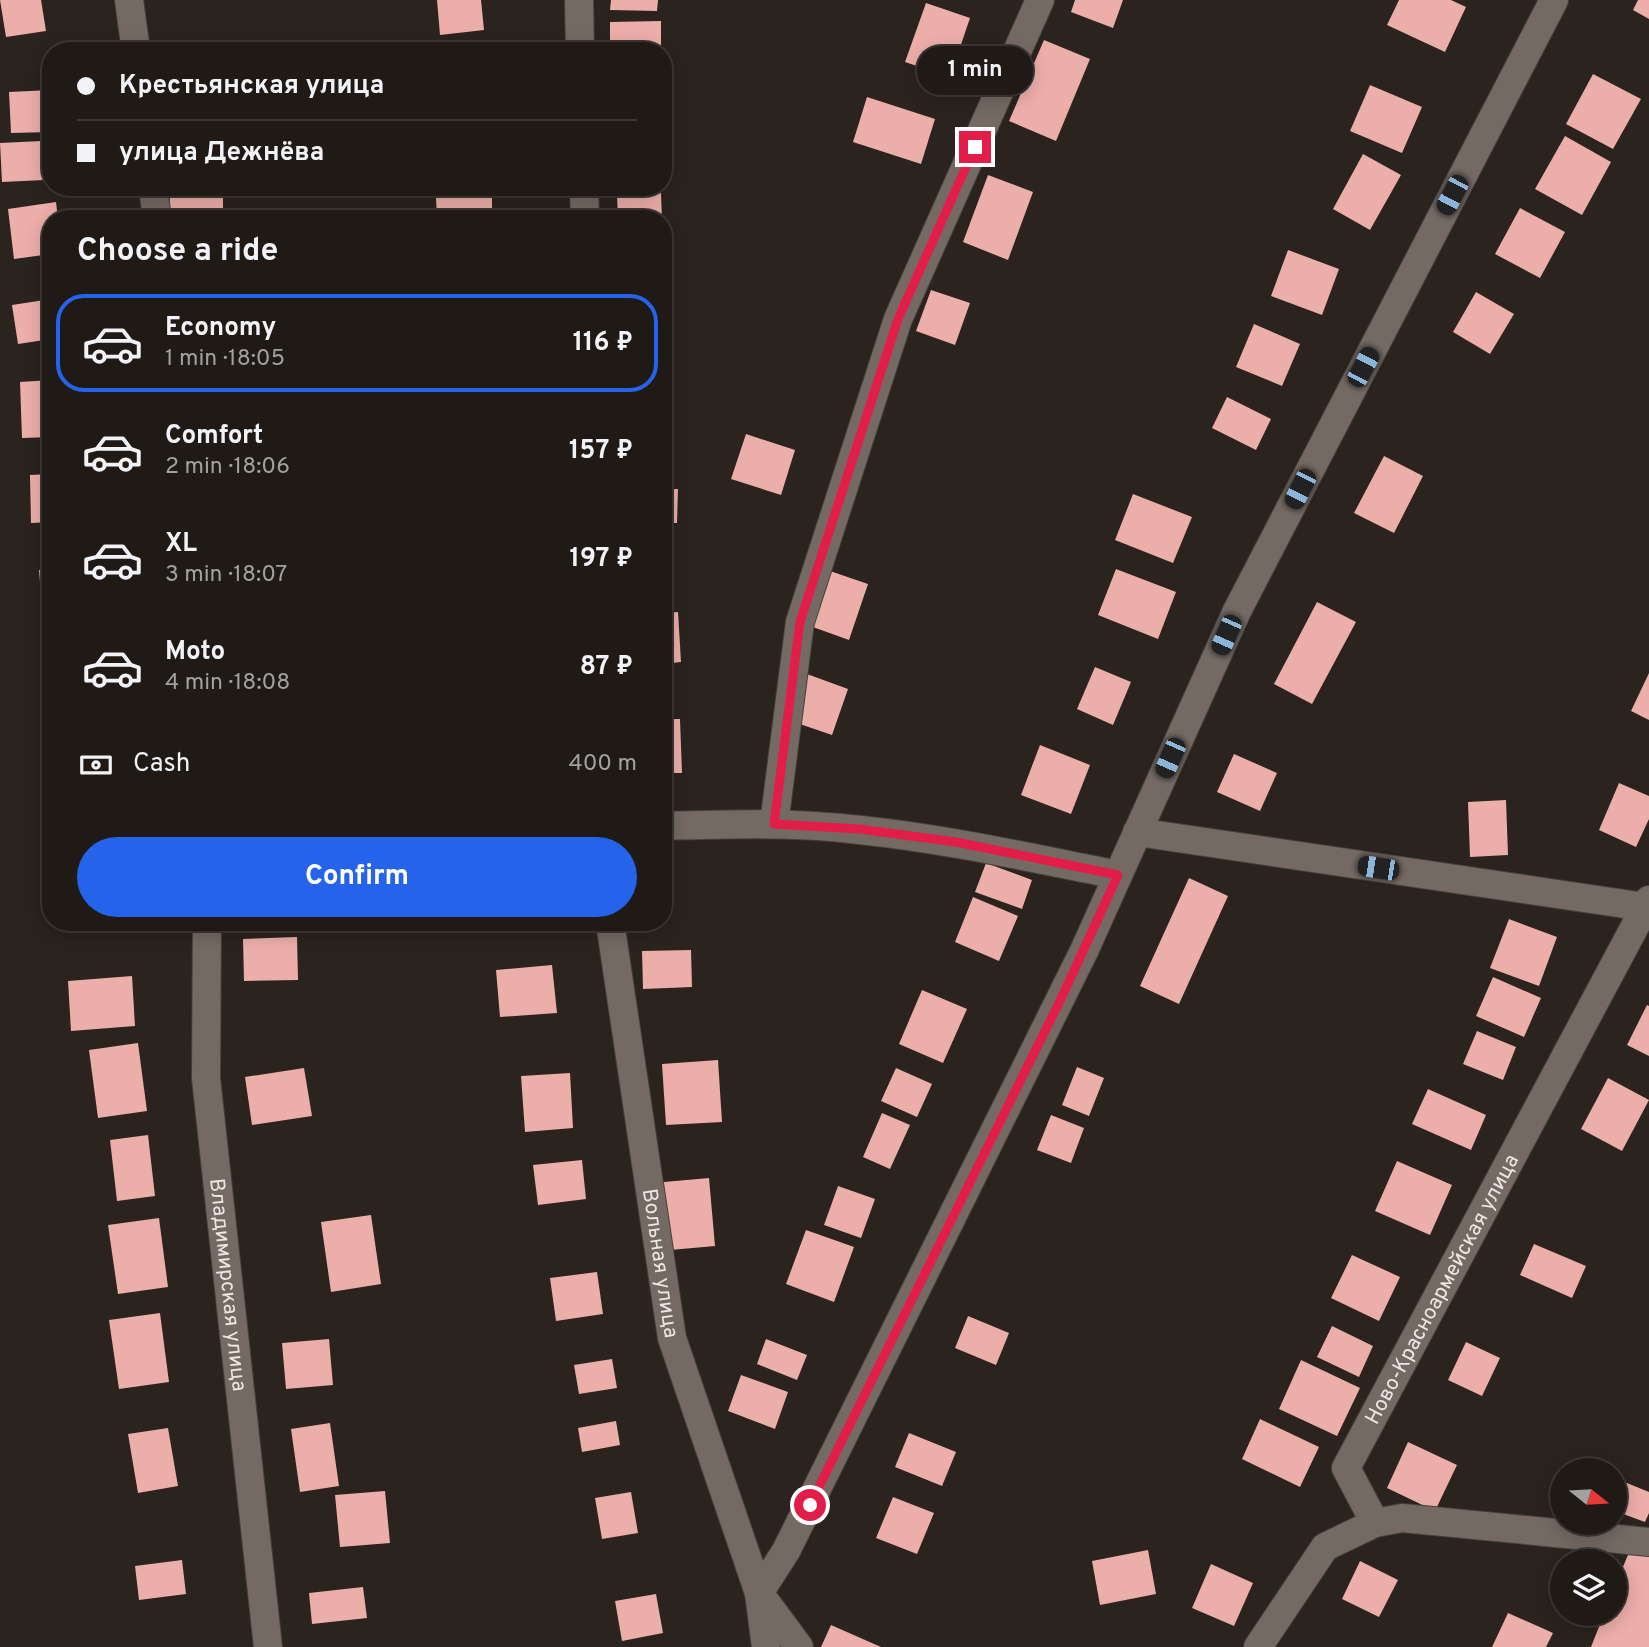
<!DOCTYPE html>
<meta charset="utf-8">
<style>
:root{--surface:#201a16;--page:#28231f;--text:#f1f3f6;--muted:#a2a1a1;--line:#3d3835;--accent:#2563eb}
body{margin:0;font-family:Overpass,sans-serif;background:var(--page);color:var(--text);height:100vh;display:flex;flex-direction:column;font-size:26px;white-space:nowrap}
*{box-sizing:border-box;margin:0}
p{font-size:23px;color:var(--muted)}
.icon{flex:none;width:38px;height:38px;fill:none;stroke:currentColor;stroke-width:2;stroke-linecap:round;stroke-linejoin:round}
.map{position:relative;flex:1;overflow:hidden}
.details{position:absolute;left:42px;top:210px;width:630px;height:721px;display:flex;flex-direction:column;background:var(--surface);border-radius:28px;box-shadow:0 4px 18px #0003,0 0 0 2px var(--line)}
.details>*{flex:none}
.guide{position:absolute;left:42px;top:42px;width:630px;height:154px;border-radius:28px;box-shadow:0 4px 18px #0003,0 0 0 2px var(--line);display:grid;align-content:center;height:154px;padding:0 35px;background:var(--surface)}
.needle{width:46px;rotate:108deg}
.fabs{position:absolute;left:1550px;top:1458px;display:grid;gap:14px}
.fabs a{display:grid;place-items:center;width:77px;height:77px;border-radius:50%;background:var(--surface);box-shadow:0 4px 18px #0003,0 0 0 2px var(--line);font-size:35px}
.end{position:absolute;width:32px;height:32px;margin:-16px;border:9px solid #e11d48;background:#fff;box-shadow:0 0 0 4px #fff}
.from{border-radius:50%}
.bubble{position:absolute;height:49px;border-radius:24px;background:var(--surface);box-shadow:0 4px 18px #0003,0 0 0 2px var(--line);font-size:23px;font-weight:700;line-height:49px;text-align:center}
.car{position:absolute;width:21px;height:42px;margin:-21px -10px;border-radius:9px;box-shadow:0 0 5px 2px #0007;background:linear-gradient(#222 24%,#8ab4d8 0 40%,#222 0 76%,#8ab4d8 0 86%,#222 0)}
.guide b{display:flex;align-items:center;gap:24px;height:66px;font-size:26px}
.guide b+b{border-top:2px solid var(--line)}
.guide i{width:18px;height:18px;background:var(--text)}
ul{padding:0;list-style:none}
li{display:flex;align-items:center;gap:21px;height:98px;margin:0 14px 10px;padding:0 21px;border:4px solid transparent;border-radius:28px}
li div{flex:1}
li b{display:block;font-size:26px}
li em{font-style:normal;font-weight:700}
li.selected{border-color:var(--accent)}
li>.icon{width:63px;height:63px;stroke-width:1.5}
h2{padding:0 35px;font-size:32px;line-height:84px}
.pay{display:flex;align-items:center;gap:18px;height:77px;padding:0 35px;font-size:26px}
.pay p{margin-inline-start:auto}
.button{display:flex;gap:14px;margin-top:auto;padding:14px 35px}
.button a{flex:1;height:80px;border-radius:42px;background:var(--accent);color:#fff;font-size:28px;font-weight:700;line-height:80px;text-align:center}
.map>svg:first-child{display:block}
.building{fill:#ecaea9}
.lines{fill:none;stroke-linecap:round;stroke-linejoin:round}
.minor-casing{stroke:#47413c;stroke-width:30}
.minor{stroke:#746a63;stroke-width:28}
.route{stroke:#e11d48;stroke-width:9}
.labels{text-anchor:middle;stroke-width:7;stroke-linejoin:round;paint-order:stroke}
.street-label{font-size:21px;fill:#ede7e3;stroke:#110d0a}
</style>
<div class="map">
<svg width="1649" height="1647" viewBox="0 0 1649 1647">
<rect width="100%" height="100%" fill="#2b231d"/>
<g class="building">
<polygon points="0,0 41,0 46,31 6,37"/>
<polygon points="437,0 481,0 484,30 440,35"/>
<polygon points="611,0 658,0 657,11 610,10"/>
<polygon points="1075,0 1123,0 1113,28 1071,12"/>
<polygon points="1399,0 1451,0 1466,7 1445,52 1387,25"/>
<polygon points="1638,0 1649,0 1649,19 1633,10"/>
<polygon points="926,3 970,18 950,77 905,62"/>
<polygon points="661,21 661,51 610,51 610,22"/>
<polygon points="1044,40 1090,59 1056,141 1009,121"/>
<polygon points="1593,74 1641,99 1613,149 1566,124"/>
<polygon points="1370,85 1422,107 1402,153 1350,131"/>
<polygon points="663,87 666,87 669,125 663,125"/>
<polygon points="51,90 51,132 11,133 9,92"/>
<polygon points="867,97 935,119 921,164 853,142"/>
<polygon points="1565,136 1611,162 1582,215 1535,189"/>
<polygon points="42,141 44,180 2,182 0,143"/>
<polygon points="1363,154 1401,175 1370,230 1333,209"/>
<polygon points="988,175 1033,192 1008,260 963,242"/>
<polygon points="170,193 223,193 223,219 169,219"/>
<polygon points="661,193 662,219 618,219 617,195"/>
<polygon points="492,197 492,219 437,219 436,198"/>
<polygon points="56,202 58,219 51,219 51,254 14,259 8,209"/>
<polygon points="1520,208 1565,232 1540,278 1495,254"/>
<polygon points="1288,250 1339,269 1322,315 1271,296"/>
<polygon points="931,290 970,303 955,345 916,331"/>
<polygon points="1476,292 1514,314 1490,354 1453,332"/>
<polygon points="51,299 51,339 18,344 12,305"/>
<polygon points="1254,324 1300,344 1282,386 1236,367"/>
<polygon points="51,380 51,437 22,438 20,382"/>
<polygon points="663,386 667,386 668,425 663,425"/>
<polygon points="1227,397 1271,419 1256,450 1212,428"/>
<polygon points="746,434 795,450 781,495 731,479"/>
<polygon points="1384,456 1423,476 1394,533 1354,513"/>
<polygon points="51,474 51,522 31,523 30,475"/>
<polygon points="663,489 678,489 677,523 663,523"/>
<polygon points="1133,494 1192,517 1173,563 1115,540"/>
<polygon points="51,569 51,618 43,618 39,570"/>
<polygon points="1116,569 1176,592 1158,639 1098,615"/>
<polygon points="830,571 868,584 849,640 810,626"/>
<polygon points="1317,602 1356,622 1312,704 1274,684"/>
<polygon points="678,612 681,662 663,664 663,613"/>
<polygon points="1095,667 1131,682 1113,725 1077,709"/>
<polygon points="1649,673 1649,720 1631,711"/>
<polygon points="807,674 848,689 832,735 791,721"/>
<polygon points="663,719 680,719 682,773 663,773"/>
<polygon points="1040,745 1090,765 1071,814 1021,795"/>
<polygon points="1234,754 1277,773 1260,811 1217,792"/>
<polygon points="1619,783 1649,796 1649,819 1636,847 1599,830"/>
<polygon points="1506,800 1508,855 1470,857 1468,802"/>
<polygon points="986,863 1032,880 1022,909 975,892"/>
<polygon points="1189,878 1228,896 1179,1004 1140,986"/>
<polygon points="973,897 1018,916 999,961 955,942"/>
<polygon points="1509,919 1557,937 1539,986 1490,968"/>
<polygon points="297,937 298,980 244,981 243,939"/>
<polygon points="691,950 692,987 643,989 642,951"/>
<polygon points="552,965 557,1013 500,1017 496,970"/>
<polygon points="132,976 135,1026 71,1031 68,981"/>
<polygon points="1493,977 1541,998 1524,1037 1476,1016"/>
<polygon points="922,990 967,1009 943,1063 899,1044"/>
<polygon points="1647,1005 1649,1006 1649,1056 1627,1045"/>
<polygon points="1477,1031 1516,1047 1503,1080 1463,1064"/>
<polygon points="138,1043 147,1111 98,1118 89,1050"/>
<polygon points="718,1060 722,1122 666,1125 662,1064"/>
<polygon points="1077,1067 1104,1078 1089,1116 1062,1105"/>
<polygon points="304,1068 312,1116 252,1125 245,1077"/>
<polygon points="896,1068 932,1084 917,1117 881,1101"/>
<polygon points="570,1073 573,1128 525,1132 521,1076"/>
<polygon points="1608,1078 1649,1100 1622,1151 1581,1129"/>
<polygon points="1428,1089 1486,1115 1471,1150 1412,1124"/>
<polygon points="882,1113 910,1125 890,1169 863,1157"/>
<polygon points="1051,1115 1084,1128 1071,1163 1037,1150"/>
<polygon points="148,1135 155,1196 117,1201 110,1140"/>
<polygon points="582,1160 586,1199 538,1205 533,1165"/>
<polygon points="1397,1161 1452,1185 1430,1235 1375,1211"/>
<polygon points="709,1178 715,1246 659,1251 653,1183"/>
<polygon points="838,1186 875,1199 861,1238 824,1225"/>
<polygon points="371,1215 381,1284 331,1292 321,1222"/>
<polygon points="159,1218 168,1287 118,1294 108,1225"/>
<polygon points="806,1230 854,1247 834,1302 786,1284"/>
<polygon points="1534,1244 1586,1266 1572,1298 1520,1275"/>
<polygon points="1352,1255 1400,1277 1379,1321 1331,1298"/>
<polygon points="597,1272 603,1314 556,1321 550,1278"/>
<polygon points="160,1313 169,1382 119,1389 109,1320"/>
<polygon points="968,1316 1009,1333 996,1365 955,1348"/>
<polygon points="1332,1326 1373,1346 1359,1377 1317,1357"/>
<polygon points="329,1339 333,1385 286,1389 282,1343"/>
<polygon points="766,1339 807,1355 797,1380 757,1364"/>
<polygon points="1466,1342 1500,1358 1482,1396 1448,1380"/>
<polygon points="612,1359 617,1388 579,1394 574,1365"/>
<polygon points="1301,1360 1360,1388 1337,1436 1279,1409"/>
<polygon points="741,1375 788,1392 775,1429 728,1411"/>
<polygon points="1260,1419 1319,1447 1300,1487 1242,1459"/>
<polygon points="616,1421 620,1445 582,1452 578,1428"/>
<polygon points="330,1423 339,1486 300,1492 291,1429"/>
<polygon points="168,1428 178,1486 138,1493 128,1434"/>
<polygon points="909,1433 956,1452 942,1486 895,1467"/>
<polygon points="1408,1442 1457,1465 1435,1511 1387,1488"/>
<polygon points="1617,1479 1649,1492 1649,1513 1645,1522 1615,1511"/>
<polygon points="385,1491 390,1543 340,1547 335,1495"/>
<polygon points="631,1492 638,1533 602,1539 595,1498"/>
<polygon points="893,1497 934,1513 917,1554 876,1538"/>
<polygon points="1148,1550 1156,1594 1100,1605 1092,1561"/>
<polygon points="1630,1550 1649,1557 1649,1647 1591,1647 1604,1614 1615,1614 1615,1586"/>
<polygon points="182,1560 186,1594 139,1600 135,1566"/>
<polygon points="1360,1561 1398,1580 1379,1617 1342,1599"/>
<polygon points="1211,1564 1253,1583 1234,1626 1192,1608"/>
<polygon points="363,1587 367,1618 312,1624 309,1593"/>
<polygon points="656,1594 663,1633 622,1641 615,1601"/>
<polygon points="1508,1613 1553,1633 1546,1647 1492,1647"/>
<polygon points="831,1625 881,1647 821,1647"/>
</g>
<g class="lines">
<defs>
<g id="minor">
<polyline points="129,0 136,51"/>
<polyline points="579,0 580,51"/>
<polyline points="153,187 157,219"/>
<polyline points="584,187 585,219"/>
<polyline points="774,824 800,622 898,319 1040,0"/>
<path d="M663,826c66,-2 132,-4 197,4 87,9 172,28 258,45"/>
<polyline points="1137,832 1645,907"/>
<path id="s1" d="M207,922l-1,156 62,569"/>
<path id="s2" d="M610,922l62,416 87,255 40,54"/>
<polyline points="1375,1523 1402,1518 1649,1542"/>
<polyline points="766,1647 759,1593 786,1551 1084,951 1237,611 1554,0"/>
<path id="s3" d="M1258,1647l67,-100 50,-24 -29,-55 303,-568"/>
</g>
</defs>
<use href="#minor" class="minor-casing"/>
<use href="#minor" class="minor"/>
</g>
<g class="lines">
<polyline class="route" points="810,1505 1060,1001 1118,875 956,842 859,829 774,824 800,622 898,319 975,147"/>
</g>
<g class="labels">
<g class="street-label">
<text dy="7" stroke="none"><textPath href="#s2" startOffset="345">Вольная улица</textPath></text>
<text dy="7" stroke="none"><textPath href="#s1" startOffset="364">Владимирская улица</textPath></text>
<text dy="7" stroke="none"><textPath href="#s3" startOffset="441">Ново-Красноармейская улица</textPath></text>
</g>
</g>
</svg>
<div class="fabs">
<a><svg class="needle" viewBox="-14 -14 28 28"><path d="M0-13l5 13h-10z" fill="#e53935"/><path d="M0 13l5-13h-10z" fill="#a2a1a1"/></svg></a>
<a><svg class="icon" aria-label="layers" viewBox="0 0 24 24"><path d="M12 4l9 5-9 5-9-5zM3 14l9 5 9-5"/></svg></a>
</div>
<i class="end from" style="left:810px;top:1505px"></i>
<i class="end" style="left:975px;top:147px"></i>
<div class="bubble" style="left:917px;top:46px;width:116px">1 min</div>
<i class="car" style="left:1452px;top:195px;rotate:208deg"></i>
<i class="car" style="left:1363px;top:367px;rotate:28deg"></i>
<i class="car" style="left:1300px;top:489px;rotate:207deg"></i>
<i class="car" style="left:1226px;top:635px;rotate:204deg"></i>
<i class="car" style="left:1170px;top:758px;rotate:204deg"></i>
<i class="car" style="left:1378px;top:868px;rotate:279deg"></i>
<div class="guide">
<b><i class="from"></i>Крестьянская улица</b>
<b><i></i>улица Дежнёва</b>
</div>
<section class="details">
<h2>Choose a ride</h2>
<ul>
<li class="selected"><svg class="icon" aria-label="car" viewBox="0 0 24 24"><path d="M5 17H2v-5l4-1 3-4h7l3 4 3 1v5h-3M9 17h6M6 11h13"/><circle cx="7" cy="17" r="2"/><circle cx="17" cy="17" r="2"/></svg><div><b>Economy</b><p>1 min · 18:05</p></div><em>116 ₽</em></li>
<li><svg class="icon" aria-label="car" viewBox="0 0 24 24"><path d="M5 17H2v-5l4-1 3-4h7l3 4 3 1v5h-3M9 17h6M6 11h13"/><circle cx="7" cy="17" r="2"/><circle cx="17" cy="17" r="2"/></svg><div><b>Comfort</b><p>2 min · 18:06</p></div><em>157 ₽</em></li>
<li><svg class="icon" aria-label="car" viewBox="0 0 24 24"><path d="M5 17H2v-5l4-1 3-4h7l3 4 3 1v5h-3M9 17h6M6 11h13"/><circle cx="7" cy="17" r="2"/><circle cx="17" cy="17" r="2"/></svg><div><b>XL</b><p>3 min · 18:07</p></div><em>197 ₽</em></li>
<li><svg class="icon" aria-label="car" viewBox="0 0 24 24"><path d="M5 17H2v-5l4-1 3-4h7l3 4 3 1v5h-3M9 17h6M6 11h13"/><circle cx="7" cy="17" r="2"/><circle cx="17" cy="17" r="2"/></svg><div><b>Moto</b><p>4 min · 18:08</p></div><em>87 ₽</em></li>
</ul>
<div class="pay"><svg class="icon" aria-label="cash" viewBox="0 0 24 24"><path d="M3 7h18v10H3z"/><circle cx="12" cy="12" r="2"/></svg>Cash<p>400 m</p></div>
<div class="button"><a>Confirm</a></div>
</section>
</div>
